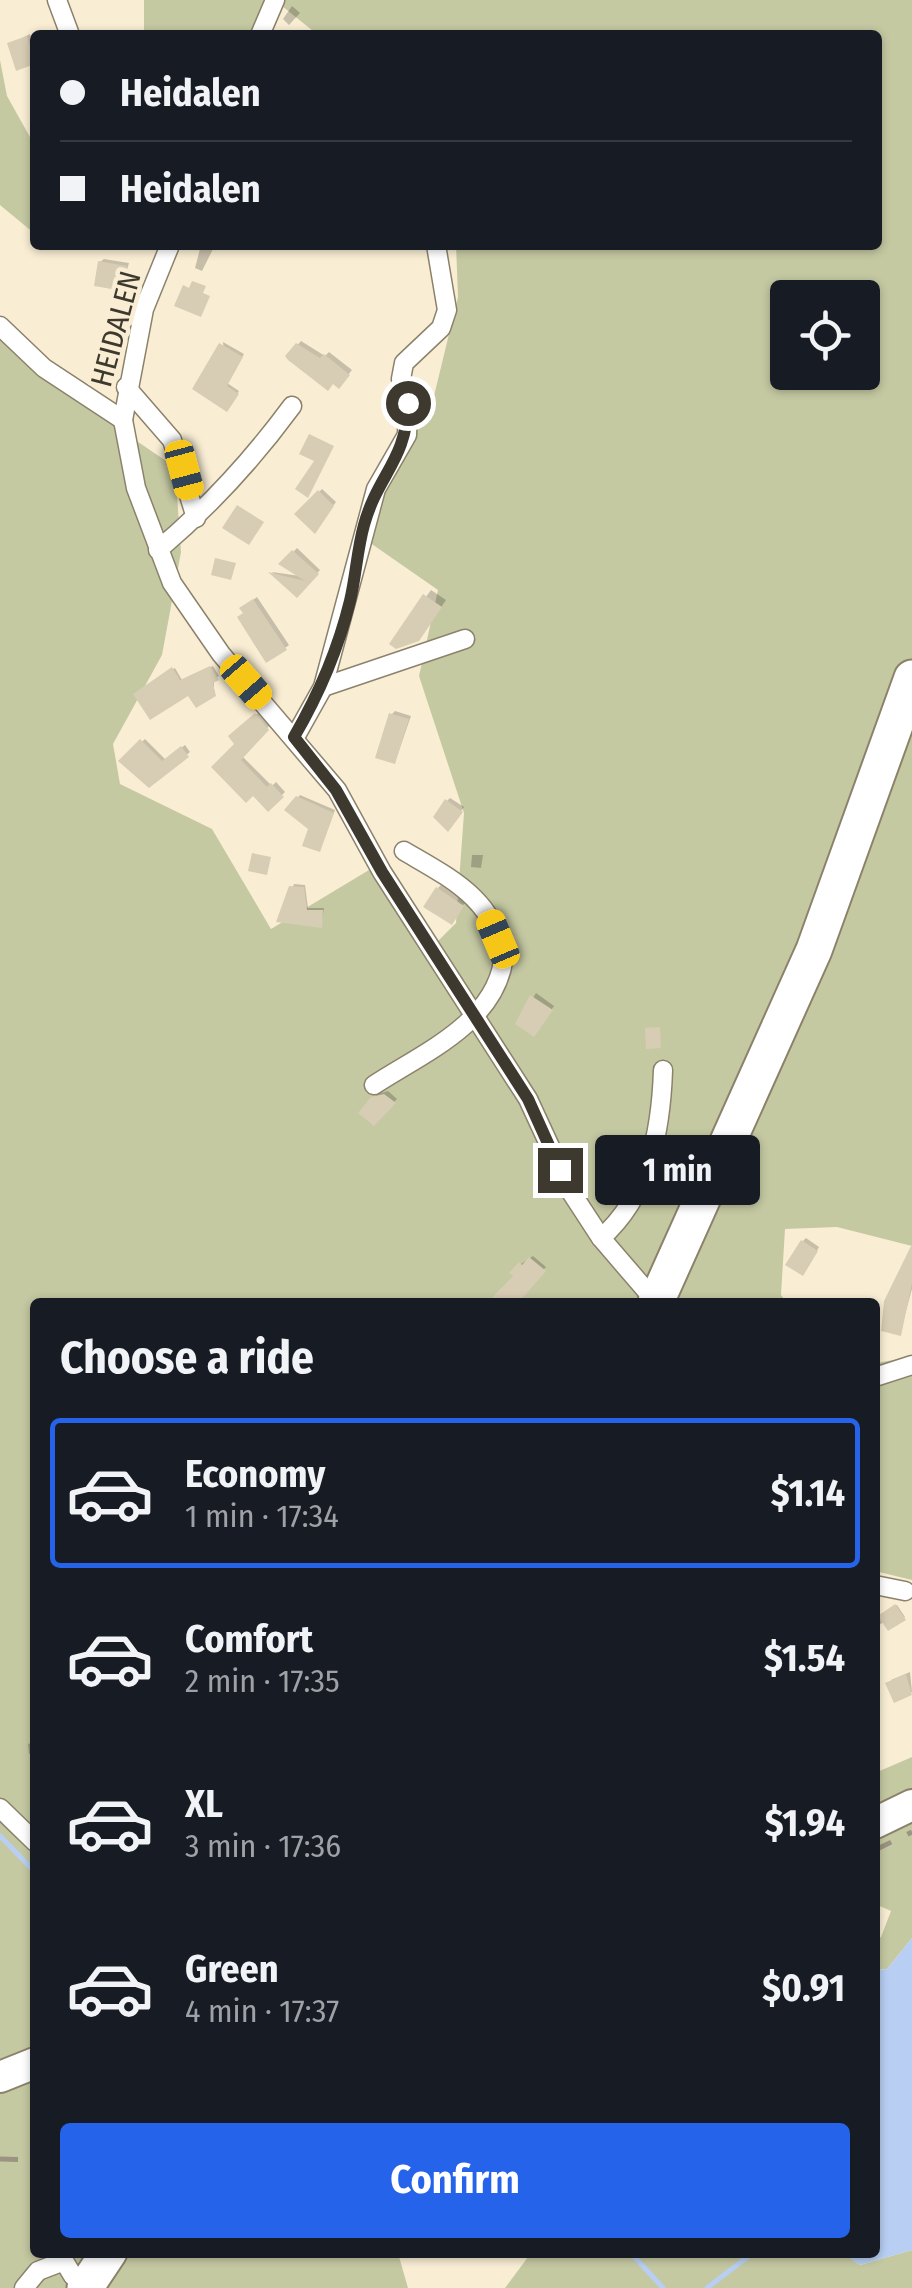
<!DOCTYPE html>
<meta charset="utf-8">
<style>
:root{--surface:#171b24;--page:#20242c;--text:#f1f3f6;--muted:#9ea1a6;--line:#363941;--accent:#2563eb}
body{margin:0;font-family:"Fira Sans Condensed",sans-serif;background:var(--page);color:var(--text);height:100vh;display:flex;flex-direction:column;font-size:38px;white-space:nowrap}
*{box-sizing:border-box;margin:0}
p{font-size:32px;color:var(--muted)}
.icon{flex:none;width:55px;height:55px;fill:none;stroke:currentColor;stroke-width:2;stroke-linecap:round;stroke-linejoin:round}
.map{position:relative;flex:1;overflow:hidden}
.side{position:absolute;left:30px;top:1298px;width:850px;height:960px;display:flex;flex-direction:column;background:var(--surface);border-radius:10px;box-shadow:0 2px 8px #0004}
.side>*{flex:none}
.hud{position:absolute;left:30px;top:30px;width:852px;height:220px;border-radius:10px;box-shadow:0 2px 8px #0004;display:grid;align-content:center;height:220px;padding:0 30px;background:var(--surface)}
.controls{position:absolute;left:770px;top:280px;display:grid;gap:20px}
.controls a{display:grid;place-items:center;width:110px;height:110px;border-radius:10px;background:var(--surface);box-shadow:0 2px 8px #0004;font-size:50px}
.end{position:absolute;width:45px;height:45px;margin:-22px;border:12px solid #3d392f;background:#fff;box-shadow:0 0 0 5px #fff}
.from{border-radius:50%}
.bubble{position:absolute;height:70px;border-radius:10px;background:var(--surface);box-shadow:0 2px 8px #0004;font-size:32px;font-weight:700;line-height:70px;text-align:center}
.car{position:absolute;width:30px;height:60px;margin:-30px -15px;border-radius:12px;box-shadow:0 0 8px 2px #0007;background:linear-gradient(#f5c518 24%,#345 0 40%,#f5c518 0 76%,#345 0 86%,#f5c518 0)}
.hud b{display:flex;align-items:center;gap:35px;height:95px;font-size:38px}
.hud b+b{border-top:2px solid var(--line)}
.hud i{width:25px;height:25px;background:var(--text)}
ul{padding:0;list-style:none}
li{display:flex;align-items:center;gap:30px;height:150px;margin:0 20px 15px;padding:0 10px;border:5px solid transparent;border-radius:10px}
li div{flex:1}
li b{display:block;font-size:38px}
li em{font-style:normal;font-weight:700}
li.current{border-color:var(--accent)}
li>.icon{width:90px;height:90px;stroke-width:1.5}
h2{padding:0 30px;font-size:45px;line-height:120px}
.action{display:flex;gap:20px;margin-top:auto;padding:20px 30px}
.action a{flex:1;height:115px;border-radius:10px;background:var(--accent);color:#fff;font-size:40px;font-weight:700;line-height:115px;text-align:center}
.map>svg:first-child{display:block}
.green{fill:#c5c9a2;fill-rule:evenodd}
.water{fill:#b8cff3}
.shadow{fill:#0003}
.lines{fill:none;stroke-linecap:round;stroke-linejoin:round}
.stream{stroke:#b8cff3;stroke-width:5}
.building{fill:#d7cdb4}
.street-casing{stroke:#8c826b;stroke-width:21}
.primary-casing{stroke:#8c826b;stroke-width:34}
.highway-casing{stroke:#8c826b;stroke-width:39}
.street{stroke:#fff;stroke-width:18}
.primary{stroke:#fff;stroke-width:30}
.highway{stroke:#fff;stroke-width:35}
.rail{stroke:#9b9482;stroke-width:5;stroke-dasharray:18 18;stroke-linecap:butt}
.route{stroke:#3d392f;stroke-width:12}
.labels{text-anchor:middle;stroke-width:9;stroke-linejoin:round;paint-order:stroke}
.street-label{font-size:30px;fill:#3d392f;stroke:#f9eed4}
</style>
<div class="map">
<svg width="912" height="2288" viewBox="0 0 912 2288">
<rect width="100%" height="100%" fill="#f9eed4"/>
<g class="green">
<path d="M144,0h768v1246l-75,-19 -52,2 -4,66 5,7h-751v950l363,1 10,35h-408v-1949l88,69 87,59 6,85 -19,103 -49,89 7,40 92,45 59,100 98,-59 65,75 22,-22 8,-110 -45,-137 19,-86 -72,-50 8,-56 59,-84 25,-103 -2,-52h422v-210h-560l-36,-29 -25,29h-113zM788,298h74v74h-74z"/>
<polygon points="0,60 7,96 35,146 35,234 0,205"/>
<polygon points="912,1357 912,1580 875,1571 875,1363"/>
<polygon points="912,1757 912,1938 887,1969 875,1970 875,1939 881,1937 891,1911 875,1904 875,1773"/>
<polygon points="912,2250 912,2288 505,2288 531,2253 841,2252 860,2265"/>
</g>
<polygon class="water" points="912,1938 912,2250 860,2265 841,2253 875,2252 875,1970 887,1969"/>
<g class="shadow">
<polygon points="292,6 300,13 289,25 283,19"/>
<polygon points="30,34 35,62 18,68 10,44"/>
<polygon points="201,245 223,245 214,247 202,271 195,268"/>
<polygon points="104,259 129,263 122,288 100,262"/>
<polygon points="301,341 325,356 329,352 352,370 339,386 288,356"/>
<polygon points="223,342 244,354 227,383 239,391 229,407"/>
<polygon points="322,489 336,502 315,530 298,514"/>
<polygon points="297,548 320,570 297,595 272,572 300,576 282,564"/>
<polygon points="431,590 446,600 424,633 392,644"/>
<polygon points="257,597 289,645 285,648 243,614 246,605"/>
<polygon points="213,666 219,676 214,680 214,694 136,694 175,668 182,680"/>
<polygon points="395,711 411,716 395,762 392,714"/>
<polygon points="259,712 270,725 242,756 272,786 276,782 285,792 268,809 253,793 246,799 238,744 231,737"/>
<polygon points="145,739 166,760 185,745 190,752 149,785 122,761"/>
<polygon points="300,795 335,810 320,849 311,828 288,810"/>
<polygon points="450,798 464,807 451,826 447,801"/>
<polygon points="472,855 483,855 481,868 471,867"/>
<polygon points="294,884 305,885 308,908 324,908 321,925 280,920"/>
<polygon points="441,885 465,902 455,918 438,888"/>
<polygon points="536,993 554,1006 537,1031 518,1023"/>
<polygon points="388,1091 397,1099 373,1123 361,1113 377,1094"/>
<polygon points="806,1238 819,1247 806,1269 803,1241"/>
<polygon points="912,1253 912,1289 900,1333"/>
<polygon points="533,1256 546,1267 513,1302 492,1302 516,1276 521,1264"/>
<polygon points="897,1605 905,1617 889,1628 885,1621 875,1628 875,1617"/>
<polygon points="910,1672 912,1692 895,1699 891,1680"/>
<polygon points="35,1742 35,1753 29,1754 28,1744"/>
</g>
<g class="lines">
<g class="stream">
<polyline points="0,1836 35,1872"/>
<polyline points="630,2252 663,2288"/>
<polyline points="707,2288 754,2252"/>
</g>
</g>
<g class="building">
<polygon points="27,36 35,64 16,71 7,43"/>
<polygon points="98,261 127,266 123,291 94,286"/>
<polygon points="192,281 206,286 203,293 210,296 201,317 174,306 183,285 189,288"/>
<polygon points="219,343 243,357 227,386 239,394 227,412 192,389"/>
<polygon points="296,343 320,358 324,354 350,375 339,389 333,384 328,391 288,360 285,356"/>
<polygon points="309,434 334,446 308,498 295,489 314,461 299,454"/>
<polygon points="318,490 334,506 315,534 294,514"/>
<polygon points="237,505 264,522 249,545 222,528"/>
<polygon points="292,550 319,574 297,598 268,572 305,581 278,564"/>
<polygon points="215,558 236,563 231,580 211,575"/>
<polygon points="423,594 442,607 419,641 396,649 389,644"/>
<polygon points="253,599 287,650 266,663 237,617 243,613 239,608"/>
<polygon points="210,666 219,680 213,683 216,696 196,708 188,696 150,720 133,694 172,667 180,680"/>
<polygon points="255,713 269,730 241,760 267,787 271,783 284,797 268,812 253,796 246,803 211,767 234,744 228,736"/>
<polygon points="389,713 409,719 395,764 375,758"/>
<polygon points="140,739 162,761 181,746 189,757 149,788 118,761"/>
<polygon points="296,796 334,813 320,852 302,846 308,829 284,810"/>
<polygon points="445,799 463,812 448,832 433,817"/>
<polygon points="252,853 271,857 267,875 248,871"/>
<polygon points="289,886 304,887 307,910 323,910 322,928 276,922"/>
<polygon points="436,887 464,906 452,925 423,907"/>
<polygon points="530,995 553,1010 534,1037 515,1024"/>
<polygon points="660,1027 661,1048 646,1049 645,1028"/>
<polygon points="384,1094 396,1103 374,1126 358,1113 371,1097"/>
<polygon points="801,1240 818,1251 803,1276 785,1265"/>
<polygon points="912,1244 912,1283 901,1336 881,1331 884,1301"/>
<polygon points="529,1257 546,1271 519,1302 488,1302 513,1276 509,1273 519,1262 522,1265"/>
<polygon points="895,1604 906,1620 888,1631 878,1616"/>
<polygon points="906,1674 912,1695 894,1703 885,1683"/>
</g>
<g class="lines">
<defs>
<g id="street">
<polyline points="57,0 70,35"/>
<polyline points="260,35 275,0"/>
<polyline points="170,245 144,309 123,420 136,488 172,583 221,654 337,790 382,872 528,1099 571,1192 601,1238 656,1302"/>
<polyline points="0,326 44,368 123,420"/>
<polyline points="126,387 172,440 196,518"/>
<path d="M158,550c51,-43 95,-91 134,-144"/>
<polyline points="323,687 465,639"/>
<polyline points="295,737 323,687 376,489 407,435 408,403 401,379 404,363 441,328 447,310 436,245"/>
<path d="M374,1085c47,-31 119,-61 129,-123 -4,-61 -53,-84 -99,-111"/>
<path d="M601,1238c48,-42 60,-107 62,-168"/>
<polyline points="875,1377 912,1365"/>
<polyline points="875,1585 905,1591"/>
<polyline points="0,1808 35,1842"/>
<polyline points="24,2288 38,2271 64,2261 73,2276"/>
</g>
<g id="primary">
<polyline points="875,1823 912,1805"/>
<polyline points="0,2077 35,2063"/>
</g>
<g id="highway">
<polyline points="656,1302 814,950 912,678"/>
<polyline points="85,2288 109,2252"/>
</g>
</defs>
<use href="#street" class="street-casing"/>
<use href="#primary" class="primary-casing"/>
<use href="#highway" class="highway-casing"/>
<use href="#street" class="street"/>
<use href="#primary" class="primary"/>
<use href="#highway" class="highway"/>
<g class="rail">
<polyline points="875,1850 912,1832"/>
<polyline points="0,2159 35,2160"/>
</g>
</g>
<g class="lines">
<path class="route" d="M408,403c-1,57 -30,71 -44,122 -7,25 -8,51 -14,76 -12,49 -31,93 -56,136l42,53 46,82 146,227 32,71"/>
</g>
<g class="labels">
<g class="street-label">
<text transform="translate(116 329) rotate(-75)" y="10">HEIDALEN</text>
</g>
</g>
</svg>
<div class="controls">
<a><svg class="icon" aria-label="locate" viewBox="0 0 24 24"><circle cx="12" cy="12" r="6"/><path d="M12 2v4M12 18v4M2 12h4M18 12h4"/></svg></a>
</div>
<i class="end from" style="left:408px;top:403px"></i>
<i class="end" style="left:560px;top:1170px"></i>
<div class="bubble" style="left:595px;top:1135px;width:165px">1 min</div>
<i class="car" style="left:184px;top:470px;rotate:165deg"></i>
<i class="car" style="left:246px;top:682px;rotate:139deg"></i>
<i class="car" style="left:498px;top:939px;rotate:337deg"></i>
<div class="hud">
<b><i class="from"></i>Heidalen</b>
<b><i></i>Heidalen</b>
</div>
<section class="side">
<h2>Choose a ride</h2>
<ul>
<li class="current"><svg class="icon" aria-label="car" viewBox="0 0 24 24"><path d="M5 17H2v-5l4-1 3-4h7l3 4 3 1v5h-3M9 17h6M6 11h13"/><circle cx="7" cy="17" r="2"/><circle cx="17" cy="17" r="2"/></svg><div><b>Economy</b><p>1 min · 17:34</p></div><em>$1.14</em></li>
<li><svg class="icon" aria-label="car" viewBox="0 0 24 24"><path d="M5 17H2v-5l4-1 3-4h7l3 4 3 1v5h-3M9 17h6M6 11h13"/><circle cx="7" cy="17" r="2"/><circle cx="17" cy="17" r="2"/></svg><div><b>Comfort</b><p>2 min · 17:35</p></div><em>$1.54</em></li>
<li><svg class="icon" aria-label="car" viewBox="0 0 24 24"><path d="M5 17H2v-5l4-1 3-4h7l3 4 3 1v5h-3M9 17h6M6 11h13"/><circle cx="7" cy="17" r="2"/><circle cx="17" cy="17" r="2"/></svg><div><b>XL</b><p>3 min · 17:36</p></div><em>$1.94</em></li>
<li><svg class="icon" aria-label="car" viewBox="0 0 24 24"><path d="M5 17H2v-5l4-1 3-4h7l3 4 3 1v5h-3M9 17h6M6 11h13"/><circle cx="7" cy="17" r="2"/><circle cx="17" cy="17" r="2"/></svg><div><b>Green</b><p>4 min · 17:37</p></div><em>$0.91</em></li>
</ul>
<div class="action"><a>Confirm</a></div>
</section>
</div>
